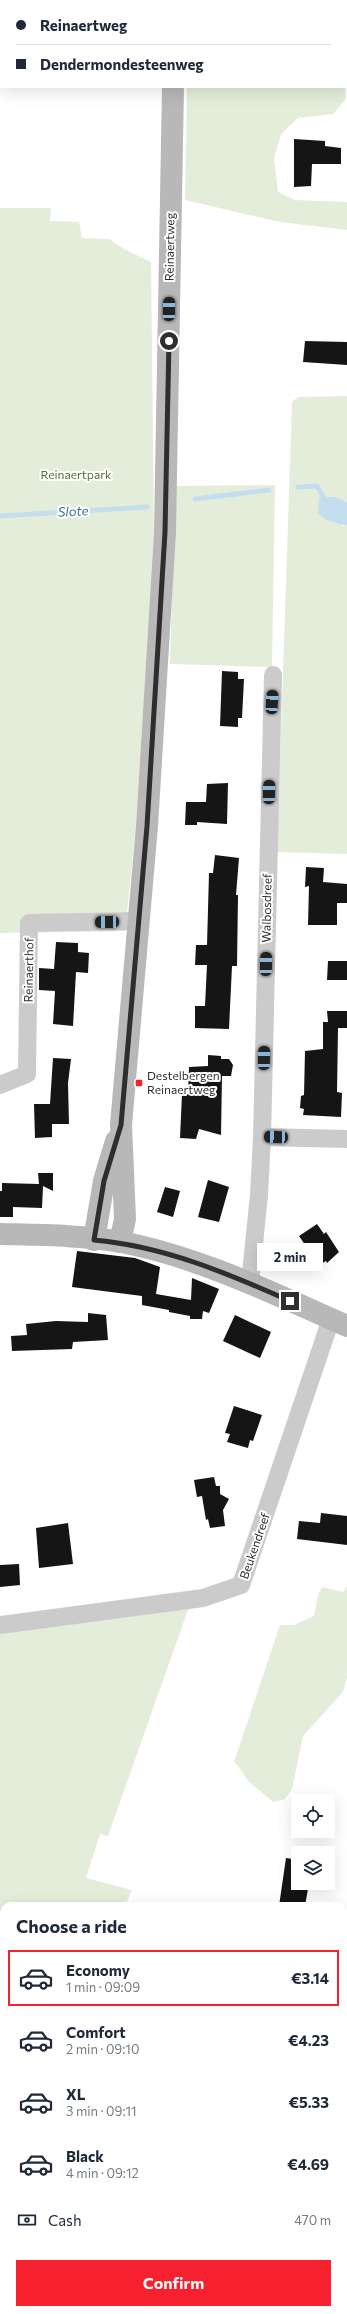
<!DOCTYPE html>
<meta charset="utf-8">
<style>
:root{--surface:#fff;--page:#f2f2f3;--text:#1f2937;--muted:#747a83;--line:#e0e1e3;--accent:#f6202f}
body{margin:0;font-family:Commissioner,sans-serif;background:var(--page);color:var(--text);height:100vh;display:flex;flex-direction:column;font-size:15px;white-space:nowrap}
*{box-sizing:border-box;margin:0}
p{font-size:13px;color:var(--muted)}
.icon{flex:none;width:22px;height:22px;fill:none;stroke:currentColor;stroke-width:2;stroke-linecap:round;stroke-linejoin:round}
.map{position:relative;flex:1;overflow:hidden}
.side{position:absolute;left:0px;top:1902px;width:347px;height:412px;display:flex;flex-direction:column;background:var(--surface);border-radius:12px 12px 0 0;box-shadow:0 4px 16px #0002}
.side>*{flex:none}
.banner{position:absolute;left:0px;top:0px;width:347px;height:88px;box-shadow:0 4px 16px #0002;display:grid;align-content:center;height:88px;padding:0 16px;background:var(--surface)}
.fabs{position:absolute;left:291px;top:1794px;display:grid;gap:8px}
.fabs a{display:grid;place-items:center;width:44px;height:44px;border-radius:0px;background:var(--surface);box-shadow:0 4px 16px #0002;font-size:20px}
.end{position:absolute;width:18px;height:18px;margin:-9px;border:5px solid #2e2e2e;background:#fff;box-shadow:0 0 0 2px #fff}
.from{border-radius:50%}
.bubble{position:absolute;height:28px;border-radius:0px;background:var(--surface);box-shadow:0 4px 16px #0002;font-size:13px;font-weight:700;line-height:28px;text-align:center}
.car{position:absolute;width:12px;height:24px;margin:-12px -6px;border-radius:5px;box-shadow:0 0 3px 1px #0007;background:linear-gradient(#222 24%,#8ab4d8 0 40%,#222 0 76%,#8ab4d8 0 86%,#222 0)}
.banner b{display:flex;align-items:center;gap:14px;height:38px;font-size:15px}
.banner b+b{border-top:1px solid var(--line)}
.banner i{width:10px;height:10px;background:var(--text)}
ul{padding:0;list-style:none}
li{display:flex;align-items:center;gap:12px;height:56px;margin:0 8px 6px;padding:0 8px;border:2px solid transparent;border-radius:0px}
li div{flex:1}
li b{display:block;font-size:15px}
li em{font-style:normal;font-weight:700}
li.current{border-color:var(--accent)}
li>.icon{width:36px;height:36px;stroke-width:1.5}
h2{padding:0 16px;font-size:18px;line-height:48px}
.pay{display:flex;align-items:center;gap:10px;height:44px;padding:0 16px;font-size:15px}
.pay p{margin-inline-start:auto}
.button{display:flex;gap:8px;margin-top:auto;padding:8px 16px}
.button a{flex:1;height:46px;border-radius:0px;background:var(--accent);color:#fff;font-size:16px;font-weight:700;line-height:46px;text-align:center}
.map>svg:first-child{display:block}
.green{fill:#e4edda}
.water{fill:#c5deef}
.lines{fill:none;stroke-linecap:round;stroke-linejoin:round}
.stream{stroke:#c5deef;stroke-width:5}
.building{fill:#151515}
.minor{stroke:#cbcbcb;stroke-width:18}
.secondary{stroke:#b8b8b8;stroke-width:22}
.route{stroke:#2e2e2e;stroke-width:5}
.poi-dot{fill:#f6202f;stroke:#fff;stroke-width:1.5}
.labels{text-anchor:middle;stroke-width:4;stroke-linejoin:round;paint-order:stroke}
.street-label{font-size:12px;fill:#2e2e2e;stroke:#fff}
.park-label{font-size:12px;fill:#516e37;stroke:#fff}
.poi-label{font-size:12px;fill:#2e2e2e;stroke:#fff;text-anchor:start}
.water-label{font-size:13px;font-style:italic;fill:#347198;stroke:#fff}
</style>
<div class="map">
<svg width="347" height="2314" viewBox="0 0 347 2314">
<rect width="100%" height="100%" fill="#fff"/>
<g class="green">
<polygon points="0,0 161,0 1,1 0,22"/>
<polygon points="187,0 347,0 347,22 346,1"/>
<polygon points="187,87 345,87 346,99 333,114 298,118 281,134 274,159 278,192 295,200 347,202 347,230 280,222 185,200"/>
<polygon points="0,208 51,208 50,221 79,222 82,238 109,239 124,249 151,262 154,531 136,826 125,931 0,933"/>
<polygon points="347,396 347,502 336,497 319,497 343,526 347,526 347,854 277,852 292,402 298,397"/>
<polygon points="275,485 272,667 170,664 175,486"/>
<polygon points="347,1586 347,1678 343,1692 303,1736 292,1789 285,1799 273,1802 248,1781 239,1767 234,1762 280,1625 294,1625 314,1616 318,1595 322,1587 343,1592"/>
<polygon points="189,1607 108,1836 100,1834 86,1878 132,1890 125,1906 4,1906 4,1983 0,1982 0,1632"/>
<polygon points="343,1953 347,1954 347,2314 300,2314 299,2310 343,2310"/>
<polygon points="0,2101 4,2102 4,2219 0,2219"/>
</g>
<polygon class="water" points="319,497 336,497 347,502 347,526 326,520 318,513"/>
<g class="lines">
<g class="stream">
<polyline points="298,487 317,486 327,503"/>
<polyline points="195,499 269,490"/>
<polyline points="0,516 147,507"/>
</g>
</g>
<g class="building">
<polygon points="294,139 325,141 325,146 341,148 341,164 312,164 311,186 294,187"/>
<polygon points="305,341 347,342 347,365 303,362"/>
<polygon points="222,671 238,672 238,679 244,679 242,718 238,718 238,727 220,726"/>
<polygon points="228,783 227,824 197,822 197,825 185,825 186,802 206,802 207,784"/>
<polygon points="215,855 239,858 236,895 238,895 237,966 232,966 229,1029 195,1028 195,1006 205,1006 207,965 195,965 196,945 207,945 209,873 213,873"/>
<polygon points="306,867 324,868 323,882 347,884 347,903 337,903 337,925 308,925 309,886 305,887"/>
<polygon points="56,942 78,943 78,952 89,953 88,973 76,972 73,1026 53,1024 55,991 39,990 39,968 54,969"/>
<polygon points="328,961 347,961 347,980 327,980"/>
<polygon points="327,1011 347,1011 347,1028 338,1028 337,1092 342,1093 341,1117 303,1115 304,1109 300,1108 301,1096 304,1095 305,1051 323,1049 323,1022 328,1022"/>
<polygon points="208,1055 221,1056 221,1059 229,1059 233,1065 231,1076 222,1076 221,1135 199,1129 196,1139 180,1138 182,1094 188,1094 189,1067 208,1066"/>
<polygon points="53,1058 71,1059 68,1083 69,1124 52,1124 52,1137 35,1138 34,1104 50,1104"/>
<polygon points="38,1173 53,1173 53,1191 43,1186 42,1208 13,1207 13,1217 0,1217 0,1191 2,1191 2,1183 39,1184"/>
<polygon points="208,1180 229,1187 219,1222 198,1217"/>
<polygon points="165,1187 180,1191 173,1217 157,1212"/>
<polygon points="317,1224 324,1234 326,1232 339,1252 327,1263 326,1261 319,1265 299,1236"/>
<polygon points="77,1251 135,1258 160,1267 156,1294 191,1300 192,1278 219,1289 209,1313 203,1311 202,1319 190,1319 190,1316 169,1312 169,1310 142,1305 142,1296 72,1287"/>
<polygon points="88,1313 106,1315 108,1340 73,1342 72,1349 12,1351 11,1336 27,1335 26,1324 56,1321 88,1322"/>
<polygon points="235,1315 271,1332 260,1358 223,1341"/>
<polygon points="234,1406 262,1415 253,1441 250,1440 248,1448 227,1442 230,1434 225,1433"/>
<polygon points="214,1477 216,1486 220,1486 220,1494 229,1499 223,1510 225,1526 210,1528 208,1519 206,1520 202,1496 197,1497 194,1480"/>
<polygon points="321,1513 347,1516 347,1545 297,1539 299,1521 320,1523"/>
<polygon points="68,1523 73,1564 39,1568 36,1528"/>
<polygon points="19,1564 20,1585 0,1587 0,1565"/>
<polygon points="286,1858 298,1860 298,1883 309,1883 305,1906 279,1906"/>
</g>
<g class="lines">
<g class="minor">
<polyline points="0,35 1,35"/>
<polyline points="0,1085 27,1074 29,923 138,921"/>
<polyline points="262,1137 347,1139"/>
<polyline points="250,1283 259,1195 262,1137 273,675"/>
<polyline points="0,1625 203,1598 241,1585 331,1319"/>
</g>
<g class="secondary">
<polyline points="174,1 174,0"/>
<path d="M0,1234c40,1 81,1 121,8 79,15 153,52 226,84"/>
<polyline points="94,1240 104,1181 116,1141"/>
<polyline points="120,1242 125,1219 121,1125 147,826 165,532 173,87"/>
</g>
</g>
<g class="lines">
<path class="route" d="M169,341l-4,191 -18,294 -26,299 -17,56 -10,59c69,6 133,33 196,61"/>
</g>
<rect class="poi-dot" x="135" y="1079" width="8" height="8" rx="2"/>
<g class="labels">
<g class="street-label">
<text transform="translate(170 247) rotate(-89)" y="4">Reinaertweg</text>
<text transform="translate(267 908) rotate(-89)" y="4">Walbosdreef</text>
<text transform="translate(29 970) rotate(-89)" y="4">Reinaerthof</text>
<text transform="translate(255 1546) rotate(-71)" y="4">Beukendreef</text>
</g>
<g class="park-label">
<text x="76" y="479">Reinaertpark</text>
</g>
<g class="poi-label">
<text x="147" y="1080">Destelbergen<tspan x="147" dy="14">Reinaertweg</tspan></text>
</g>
<g class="water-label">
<text transform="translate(73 511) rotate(-3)" y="5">Slote</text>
</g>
</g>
</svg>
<div class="fabs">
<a><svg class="icon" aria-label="locate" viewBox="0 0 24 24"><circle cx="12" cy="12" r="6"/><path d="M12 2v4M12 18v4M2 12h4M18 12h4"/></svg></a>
<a><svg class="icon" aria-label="layers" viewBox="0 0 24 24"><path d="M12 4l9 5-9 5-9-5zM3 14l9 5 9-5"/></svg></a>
</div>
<i class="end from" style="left:169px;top:341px"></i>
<i class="end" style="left:290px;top:1301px"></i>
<div class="bubble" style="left:257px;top:1243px;width:66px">2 min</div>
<i class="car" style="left:169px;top:309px;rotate:1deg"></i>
<i class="car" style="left:272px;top:702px;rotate:3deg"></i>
<i class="car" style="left:269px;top:792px;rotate:1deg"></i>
<i class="car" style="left:107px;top:922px;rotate:269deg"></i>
<i class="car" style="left:266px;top:964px;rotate:1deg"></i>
<i class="car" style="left:264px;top:1058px;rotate:1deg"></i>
<i class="car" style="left:276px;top:1137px;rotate:272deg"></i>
<div class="banner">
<b><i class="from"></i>Reinaertweg</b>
<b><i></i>Dendermondesteenweg</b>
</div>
<section class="side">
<h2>Choose a ride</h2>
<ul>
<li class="current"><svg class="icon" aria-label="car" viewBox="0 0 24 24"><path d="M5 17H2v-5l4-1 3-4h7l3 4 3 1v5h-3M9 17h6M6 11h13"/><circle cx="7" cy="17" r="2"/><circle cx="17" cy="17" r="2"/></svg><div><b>Economy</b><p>1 min · 09:09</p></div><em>€3.14</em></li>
<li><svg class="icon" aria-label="car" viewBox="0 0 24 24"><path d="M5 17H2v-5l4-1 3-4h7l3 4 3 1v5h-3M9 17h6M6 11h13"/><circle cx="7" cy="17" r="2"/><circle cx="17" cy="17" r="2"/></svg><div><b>Comfort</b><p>2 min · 09:10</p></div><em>€4.23</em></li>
<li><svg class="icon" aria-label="car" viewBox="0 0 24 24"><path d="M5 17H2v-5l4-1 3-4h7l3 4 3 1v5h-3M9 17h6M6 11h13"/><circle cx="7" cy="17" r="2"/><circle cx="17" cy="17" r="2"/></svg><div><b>XL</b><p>3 min · 09:11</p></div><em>€5.33</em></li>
<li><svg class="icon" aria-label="car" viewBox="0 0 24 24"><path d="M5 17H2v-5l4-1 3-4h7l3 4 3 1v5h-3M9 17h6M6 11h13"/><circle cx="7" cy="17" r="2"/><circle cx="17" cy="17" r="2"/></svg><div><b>Black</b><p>4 min · 09:12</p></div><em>€4.69</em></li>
</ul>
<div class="pay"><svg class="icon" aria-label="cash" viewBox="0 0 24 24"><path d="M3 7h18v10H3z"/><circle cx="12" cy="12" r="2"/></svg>Cash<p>470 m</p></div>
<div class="button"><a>Confirm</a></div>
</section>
</div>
